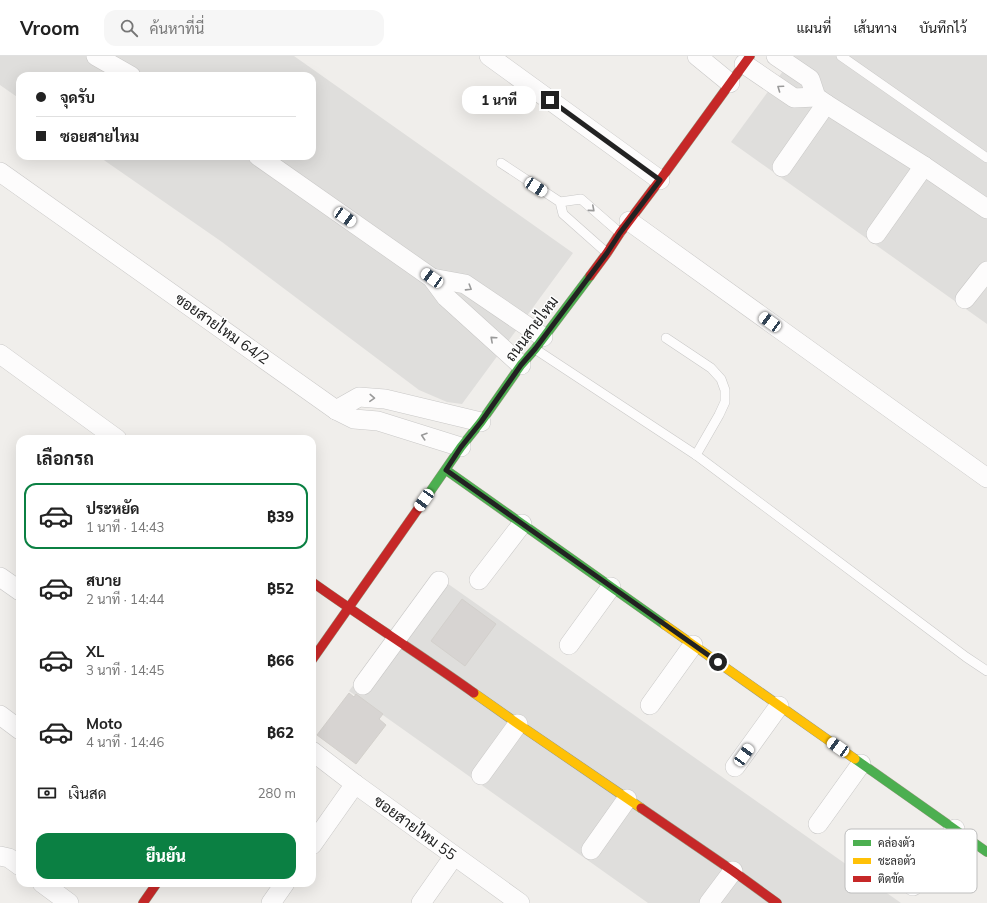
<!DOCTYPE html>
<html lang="th">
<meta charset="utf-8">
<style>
:root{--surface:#fff;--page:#f6f6f6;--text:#222;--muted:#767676;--line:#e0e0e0;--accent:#0b8043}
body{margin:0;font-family:Mulish,Sarabun,sans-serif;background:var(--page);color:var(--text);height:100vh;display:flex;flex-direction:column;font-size:15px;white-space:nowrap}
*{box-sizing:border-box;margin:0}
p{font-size:13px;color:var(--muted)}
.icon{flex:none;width:22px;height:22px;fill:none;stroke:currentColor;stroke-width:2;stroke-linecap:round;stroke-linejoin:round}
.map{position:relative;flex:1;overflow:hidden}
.side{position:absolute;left:16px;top:379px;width:300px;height:452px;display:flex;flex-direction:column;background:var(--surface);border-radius:12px;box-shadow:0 4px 16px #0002}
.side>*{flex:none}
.hud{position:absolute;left:16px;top:16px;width:300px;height:88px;border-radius:12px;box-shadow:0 4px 16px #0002;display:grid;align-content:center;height:88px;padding:0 20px;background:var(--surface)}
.end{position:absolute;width:18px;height:18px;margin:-9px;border:5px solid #222;background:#fff;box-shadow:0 0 0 2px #fff}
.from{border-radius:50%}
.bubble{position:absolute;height:28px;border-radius:12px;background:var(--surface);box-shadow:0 4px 16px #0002;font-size:13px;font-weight:800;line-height:28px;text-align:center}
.car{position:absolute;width:12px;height:24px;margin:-12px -6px;border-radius:5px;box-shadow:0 0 3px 1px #0007;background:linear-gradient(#fff 24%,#345 0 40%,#fff 0 76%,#345 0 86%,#fff 0)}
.hud b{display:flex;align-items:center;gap:14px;height:38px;font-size:15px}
.hud b+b{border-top:1px solid var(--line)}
.hud i{width:10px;height:10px;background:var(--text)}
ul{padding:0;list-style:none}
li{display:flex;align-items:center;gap:12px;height:66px;margin:0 8px 6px;padding:0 12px;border:2px solid transparent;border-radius:12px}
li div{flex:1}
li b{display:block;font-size:15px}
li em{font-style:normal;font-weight:800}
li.active{border-color:var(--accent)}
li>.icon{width:36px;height:36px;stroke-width:1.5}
h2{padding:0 20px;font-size:18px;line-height:48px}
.pay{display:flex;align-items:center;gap:10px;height:44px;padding:0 20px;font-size:15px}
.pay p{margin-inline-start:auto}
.button{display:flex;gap:8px;margin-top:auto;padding:8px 20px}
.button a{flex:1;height:46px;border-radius:12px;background:var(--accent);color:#fff;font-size:16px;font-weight:800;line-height:46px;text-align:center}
header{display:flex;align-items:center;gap:24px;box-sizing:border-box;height:56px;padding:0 20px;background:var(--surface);border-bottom:1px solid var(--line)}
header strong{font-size:19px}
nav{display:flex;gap:22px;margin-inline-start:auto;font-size:14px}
.search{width:280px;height:36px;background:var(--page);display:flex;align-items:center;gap:10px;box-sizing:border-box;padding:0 14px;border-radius:12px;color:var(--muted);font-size:15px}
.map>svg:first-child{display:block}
.residential{fill:#dfdedc}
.building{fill:#d7d4d2;stroke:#d3d0cc}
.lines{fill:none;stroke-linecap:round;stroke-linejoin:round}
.lane-casing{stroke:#c9c8c7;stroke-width:10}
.street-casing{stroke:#c9c8c7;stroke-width:20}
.fast-casing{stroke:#999a82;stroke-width:10}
.slow-casing{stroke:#999a82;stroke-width:10}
.jam-casing{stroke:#999a82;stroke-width:10}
.lane{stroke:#fdfcfc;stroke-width:9}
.street{stroke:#fdfcfc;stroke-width:19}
.fast{stroke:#4caf50;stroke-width:9}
.slow{stroke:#ffc107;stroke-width:9}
.jam{stroke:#c62828;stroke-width:9}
.oneway{stroke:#9a9a9a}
.route{stroke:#222;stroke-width:5}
.labels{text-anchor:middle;stroke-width:3;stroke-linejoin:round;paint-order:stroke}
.street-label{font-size:15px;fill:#222;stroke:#fff}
.key{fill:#fff;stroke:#bdbdbd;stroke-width:1}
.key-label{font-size:11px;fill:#222}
</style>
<header>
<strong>Vroom</strong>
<div class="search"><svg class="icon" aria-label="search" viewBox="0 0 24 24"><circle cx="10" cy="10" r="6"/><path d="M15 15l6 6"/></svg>ค้นหาที่นี่</div>
<nav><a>แผนที่</a><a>เส้นทาง</a><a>บันทึกไว้</a></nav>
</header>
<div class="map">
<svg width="987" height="847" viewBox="0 0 987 847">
<rect width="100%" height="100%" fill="#f0eeeb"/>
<g class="residential">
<polygon points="0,0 294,0 573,197 462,348 447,346 419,334 222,186 98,100 312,100 312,20 20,20 20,43 0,29"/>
<polygon points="794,0 987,0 987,268 731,86"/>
<polygon points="434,518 901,847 648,847 349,635"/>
</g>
<g class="building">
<polygon points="462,543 496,568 465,610 431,585"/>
<polygon points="349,637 354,641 356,638 383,658 379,663 386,669 356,708 317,679"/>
</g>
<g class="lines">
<defs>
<g id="lane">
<polyline points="841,0 987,102"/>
<polyline points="501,107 560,146 563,158 607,197"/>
<polyline points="560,146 581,143 620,177"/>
<polyline points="666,282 711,312 721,323 725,334 725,346 719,359 696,399"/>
<polyline points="535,293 696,399 966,601 987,615"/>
</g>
<g id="street">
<polyline points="96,0 131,20"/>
<polyline points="489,0 660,124"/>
<polyline points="697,0 730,27"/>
<polyline points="776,0 810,23 816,41 826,48 924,110 987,153"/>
<polyline points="744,8 794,42 816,41"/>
<polyline points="258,100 432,222 446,241 521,309"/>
<polyline points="782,111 826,48"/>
<polyline points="0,116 336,354 354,363 378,365 461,391"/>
<polyline points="629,165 987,422"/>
<polyline points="876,178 924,110"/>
<polyline points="432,222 465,228 543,281"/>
<polyline points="965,243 987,215"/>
<polyline points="0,298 117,383"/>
<polyline points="336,354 359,341 385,343 481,366"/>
<polyline points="0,521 20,535"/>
<polyline points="479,524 522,468"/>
<polyline points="569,589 611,531"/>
<polyline points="363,629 439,525"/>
<polyline points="650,649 693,589"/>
<polyline points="0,659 20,674"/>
<polyline points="312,695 355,728 520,847"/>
<polyline points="735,711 779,650"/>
<polyline points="481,719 518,668"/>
<polyline points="818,768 861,708"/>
<polyline points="312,789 355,728"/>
<polyline points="591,794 627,743"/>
<polyline points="0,800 9,802 20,810"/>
<polyline points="42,827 69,847"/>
<polyline points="913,830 955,773"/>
<polyline points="271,847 285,827"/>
<polyline points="421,847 454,800"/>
<polyline points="709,847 733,815"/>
</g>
<g id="fast">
<polyline points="446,414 665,569"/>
<polyline points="425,443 461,391 481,366 521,309 535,293 590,220"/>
<polyline points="855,703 987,796"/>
</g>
<g id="slow">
<polyline points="665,569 855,703"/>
<polyline points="474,637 518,668 641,752"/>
</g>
<g id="jam">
<polyline points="590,220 607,197 620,177 660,124 750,0"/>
<path d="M312,526c53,38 109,73 162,111"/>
<polyline points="312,604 425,443"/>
<polyline points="641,752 733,815 777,847"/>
<polyline points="143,847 157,827"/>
</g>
</defs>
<use href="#lane" class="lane-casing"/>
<use href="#street" class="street-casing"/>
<use href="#fast" class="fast-casing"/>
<use href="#slow" class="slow-casing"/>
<use href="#jam" class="jam-casing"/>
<use href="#lane" class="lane"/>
<use href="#street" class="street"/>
<use href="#fast" class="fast"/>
<use href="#slow" class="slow"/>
<use href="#jam" class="jam"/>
</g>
<defs><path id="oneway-chevron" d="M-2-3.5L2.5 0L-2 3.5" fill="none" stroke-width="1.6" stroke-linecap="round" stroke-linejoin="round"/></defs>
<g class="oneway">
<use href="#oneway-chevron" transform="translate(780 32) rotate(-145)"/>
<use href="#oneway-chevron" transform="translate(592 153) rotate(41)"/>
<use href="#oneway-chevron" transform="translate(469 232) rotate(32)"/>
<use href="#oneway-chevron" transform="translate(493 283) rotate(-138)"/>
<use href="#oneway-chevron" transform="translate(372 342) rotate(3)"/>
<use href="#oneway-chevron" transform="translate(424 380) rotate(-162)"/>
</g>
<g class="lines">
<polyline class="route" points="550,44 660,124 620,177 607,197 535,293 521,309 481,366 461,391 446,414 718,606"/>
</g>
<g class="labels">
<g class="street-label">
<text transform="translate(222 273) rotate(35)" y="5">ซอยสายไหม 64/2</text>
<text transform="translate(532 273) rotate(-53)" y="5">ถนนสายไหม</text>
<text transform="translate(415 772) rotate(36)" y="5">ซอยสายไหม 55</text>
</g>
</g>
<rect x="845" y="773" width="132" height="64" rx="6" class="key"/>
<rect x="853" y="784" width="18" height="6" fill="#4caf50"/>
<rect x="853" y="802" width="18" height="6" fill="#ffc107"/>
<rect x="853" y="820" width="18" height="6" fill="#c62828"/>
<g class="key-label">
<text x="878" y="791">คล่องตัว</text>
<text x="878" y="809">ชะลอตัว</text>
<text x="878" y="827">ติดขัด</text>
</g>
</svg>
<i class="end from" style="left:718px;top:606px"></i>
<i class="end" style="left:550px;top:44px"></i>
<div class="bubble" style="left:462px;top:30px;width:74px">1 นาที</div>
<i class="car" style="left:536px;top:131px;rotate:123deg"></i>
<i class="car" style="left:345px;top:161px;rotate:125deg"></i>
<i class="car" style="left:432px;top:222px;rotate:305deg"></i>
<i class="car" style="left:770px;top:266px;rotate:306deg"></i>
<i class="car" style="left:424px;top:444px;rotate:215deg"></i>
<i class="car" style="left:838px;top:691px;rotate:305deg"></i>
<i class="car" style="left:744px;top:699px;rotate:36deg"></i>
<div class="hud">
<b><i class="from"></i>จุดรับ</b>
<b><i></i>ซอยสายไหม</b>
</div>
<section class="side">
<h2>เลือกรถ</h2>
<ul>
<li class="active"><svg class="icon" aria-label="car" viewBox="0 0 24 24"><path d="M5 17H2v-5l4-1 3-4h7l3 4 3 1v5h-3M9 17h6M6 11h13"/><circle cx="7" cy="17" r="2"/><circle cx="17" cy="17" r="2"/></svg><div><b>ประหยัด</b><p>1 นาที · 14:43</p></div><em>฿39</em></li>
<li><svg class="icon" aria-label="car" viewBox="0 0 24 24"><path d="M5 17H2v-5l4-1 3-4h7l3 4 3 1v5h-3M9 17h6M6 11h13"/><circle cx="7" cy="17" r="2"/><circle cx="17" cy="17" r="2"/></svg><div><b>สบาย</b><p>2 นาที · 14:44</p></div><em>฿52</em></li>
<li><svg class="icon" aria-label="car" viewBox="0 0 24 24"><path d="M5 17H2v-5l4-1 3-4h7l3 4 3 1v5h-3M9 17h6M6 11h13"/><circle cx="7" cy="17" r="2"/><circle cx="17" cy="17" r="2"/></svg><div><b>XL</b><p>3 นาที · 14:45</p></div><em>฿66</em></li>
<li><svg class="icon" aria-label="car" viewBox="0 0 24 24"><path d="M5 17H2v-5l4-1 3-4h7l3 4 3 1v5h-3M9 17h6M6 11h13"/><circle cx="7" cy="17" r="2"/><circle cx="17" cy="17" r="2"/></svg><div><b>Moto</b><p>4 นาที · 14:46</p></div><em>฿62</em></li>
</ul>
<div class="pay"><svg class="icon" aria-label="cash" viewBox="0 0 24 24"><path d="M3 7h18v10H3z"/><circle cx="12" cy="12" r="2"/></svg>เงินสด<p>280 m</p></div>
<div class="button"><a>ยืนยัน</a></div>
</section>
</div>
